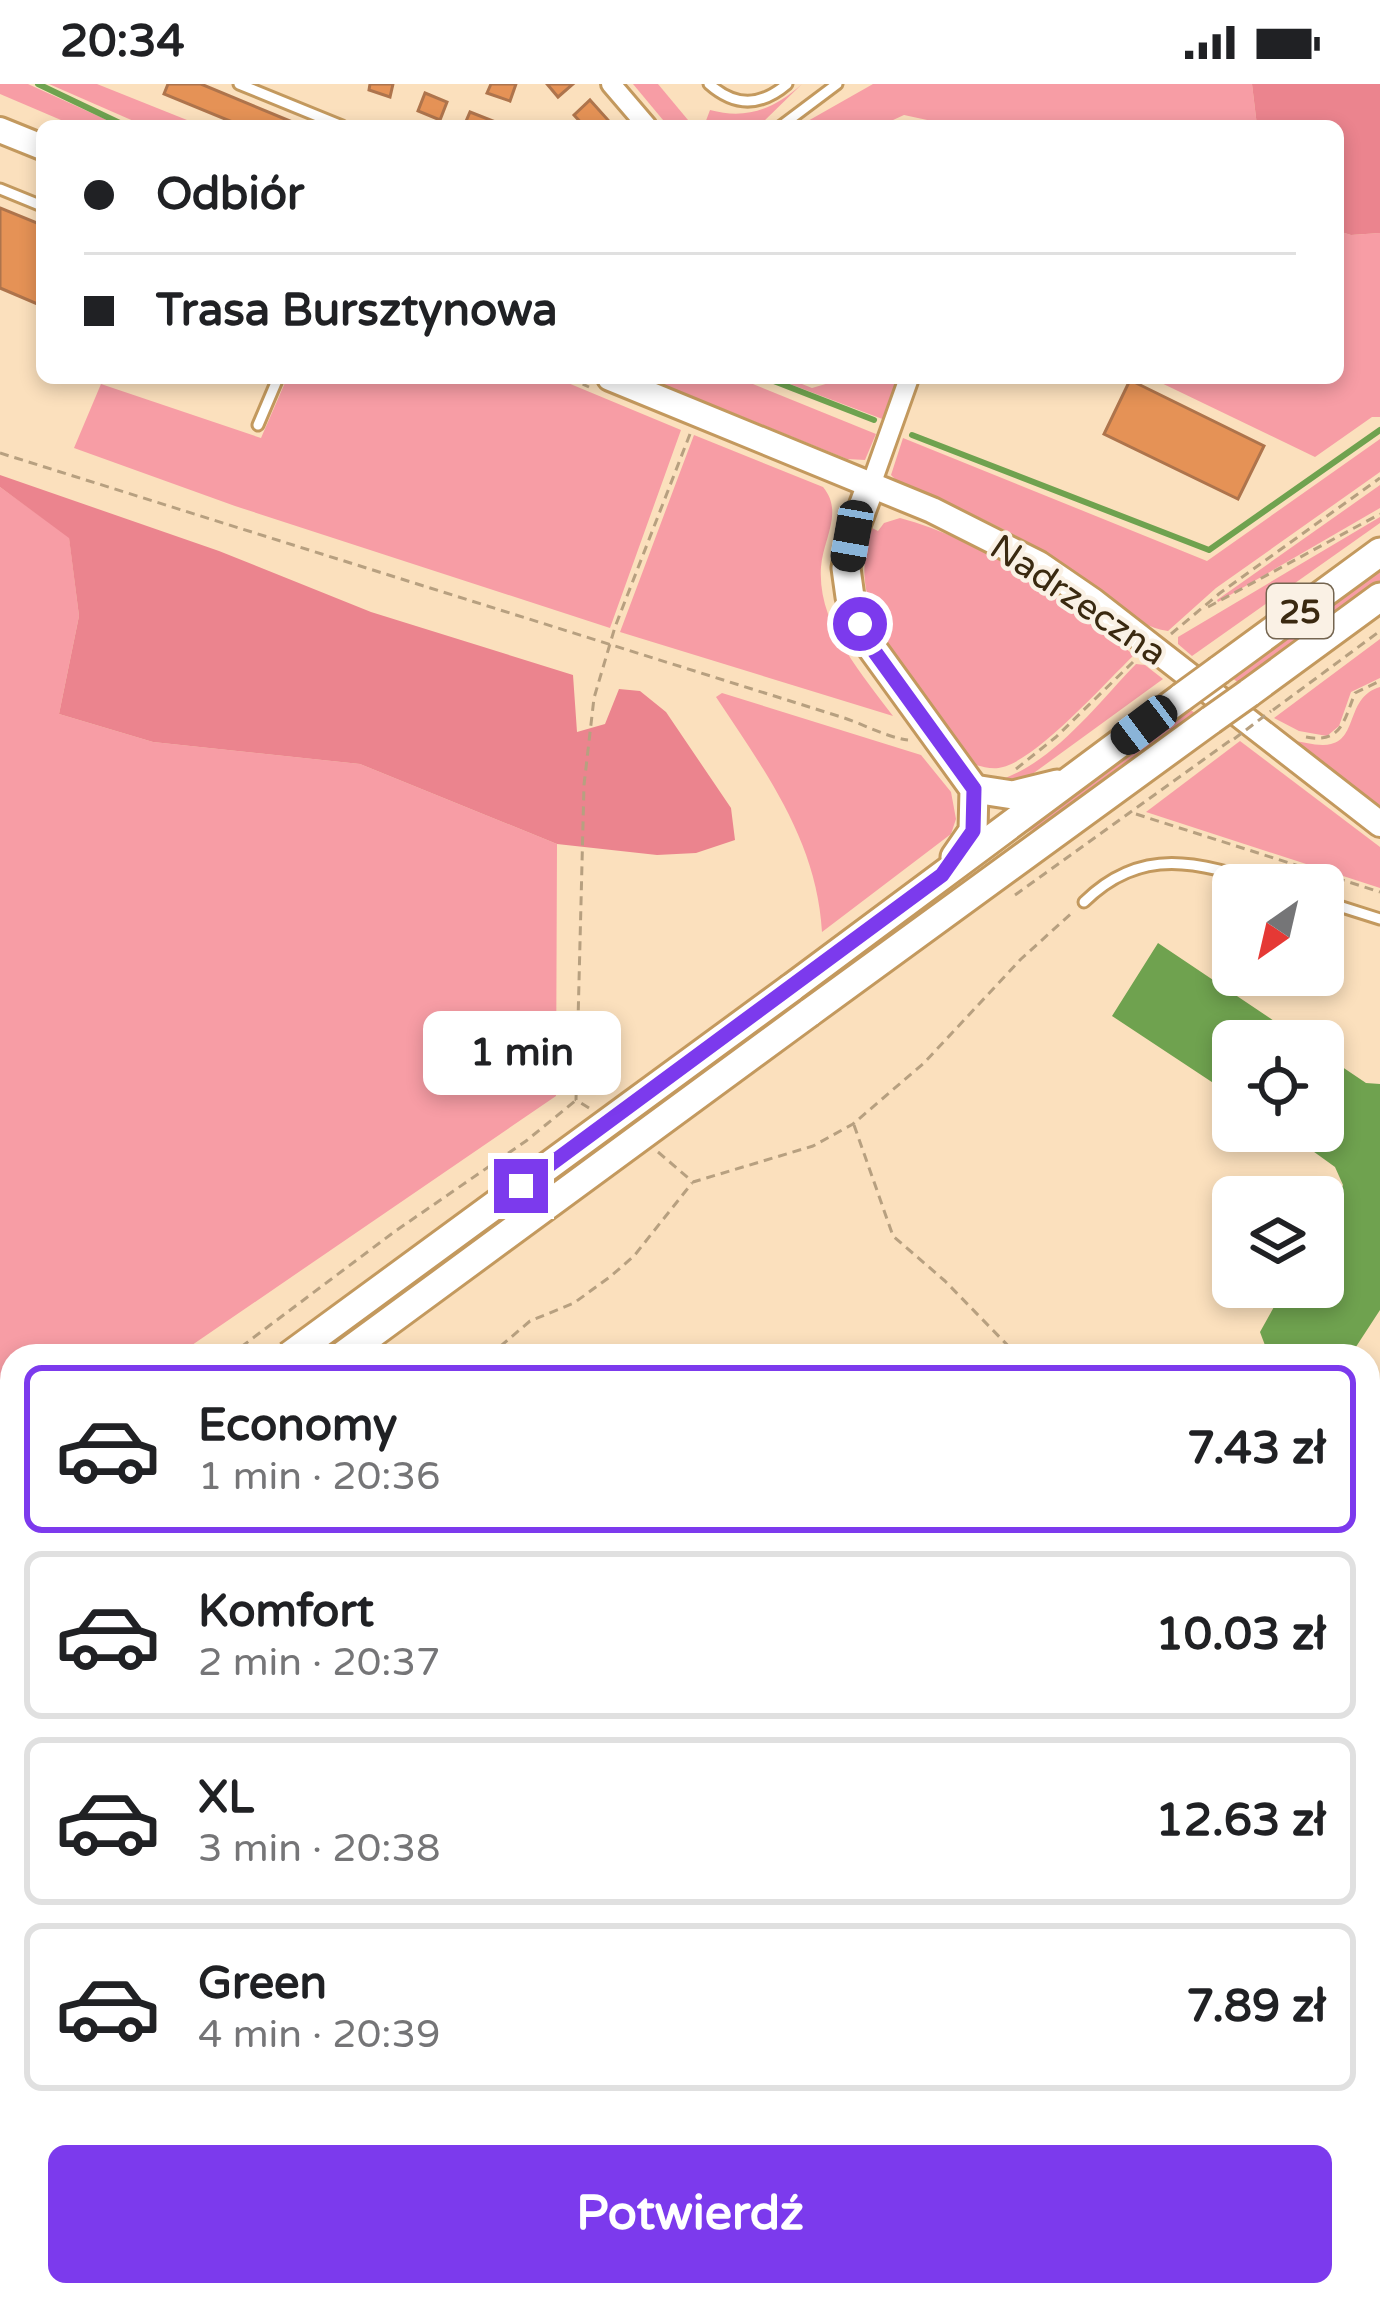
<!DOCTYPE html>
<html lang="pl">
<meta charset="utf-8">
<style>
:root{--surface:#fff;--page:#f6f6f6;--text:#202124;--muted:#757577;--line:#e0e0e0;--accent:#7c3aed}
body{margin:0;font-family:"Varela Round",sans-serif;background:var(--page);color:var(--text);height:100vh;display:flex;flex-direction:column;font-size:45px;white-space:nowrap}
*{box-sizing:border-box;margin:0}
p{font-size:39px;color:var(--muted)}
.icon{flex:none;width:66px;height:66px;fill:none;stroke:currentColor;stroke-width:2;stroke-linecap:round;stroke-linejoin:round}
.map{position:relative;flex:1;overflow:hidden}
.panel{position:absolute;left:0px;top:1260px;width:1380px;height:963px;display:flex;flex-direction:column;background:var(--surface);border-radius:36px 36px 0 0;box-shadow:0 6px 18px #0003}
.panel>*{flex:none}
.banner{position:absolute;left:36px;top:36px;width:1308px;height:264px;border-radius:18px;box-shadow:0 6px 18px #0003;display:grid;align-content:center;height:264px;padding:0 48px;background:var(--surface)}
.needle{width:78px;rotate:214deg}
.tools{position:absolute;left:1212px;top:780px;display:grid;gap:24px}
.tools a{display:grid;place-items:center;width:132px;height:132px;border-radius:18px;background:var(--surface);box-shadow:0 6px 18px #0003;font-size:60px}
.end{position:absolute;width:54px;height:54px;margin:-27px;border:15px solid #7c3aed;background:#fff;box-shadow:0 0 0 6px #fff}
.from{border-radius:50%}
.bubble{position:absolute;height:84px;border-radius:18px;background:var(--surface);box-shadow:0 6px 18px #0003;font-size:39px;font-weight:700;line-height:84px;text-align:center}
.car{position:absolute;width:36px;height:72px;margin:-36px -18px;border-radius:15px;box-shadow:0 0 9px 3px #0007;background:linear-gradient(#222 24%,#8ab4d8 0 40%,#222 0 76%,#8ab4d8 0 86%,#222 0)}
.banner b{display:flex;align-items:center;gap:42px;height:114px;font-size:45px}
.banner b+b{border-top:3px solid var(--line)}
.banner i{width:30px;height:30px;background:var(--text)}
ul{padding:21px 0 0;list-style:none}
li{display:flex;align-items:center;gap:36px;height:168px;margin:0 24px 18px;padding:0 24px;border:6px solid var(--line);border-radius:18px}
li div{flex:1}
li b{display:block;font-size:45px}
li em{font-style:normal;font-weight:700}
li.on{border-color:var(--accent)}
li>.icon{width:108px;height:108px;stroke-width:1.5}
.action{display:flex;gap:24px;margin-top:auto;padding:24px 48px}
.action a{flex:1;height:138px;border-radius:18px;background:var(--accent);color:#fff;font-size:48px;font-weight:700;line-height:138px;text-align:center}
.status{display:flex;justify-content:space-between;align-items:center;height:84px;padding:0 60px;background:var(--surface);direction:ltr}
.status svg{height:33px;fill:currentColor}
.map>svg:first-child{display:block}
.green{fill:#f79da5}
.forest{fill:#eb848e}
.water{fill:#6fa24f}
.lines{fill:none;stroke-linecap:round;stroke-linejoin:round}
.stream{stroke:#6fa24f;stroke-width:6}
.canal{stroke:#6fa24f;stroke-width:21}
.building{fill:#e59256;stroke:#ae744c;stroke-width:3}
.lane-casing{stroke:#c3995e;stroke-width:15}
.street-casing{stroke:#c3995e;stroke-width:24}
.secondary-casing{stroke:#c3995e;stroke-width:30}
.primary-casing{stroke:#c3995e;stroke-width:33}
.path{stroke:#b7a080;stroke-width:3;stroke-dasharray:9 6;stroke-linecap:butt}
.lane{stroke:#fff;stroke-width:9}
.street{stroke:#fff;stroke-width:18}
.secondary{stroke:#fff;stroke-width:24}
.primary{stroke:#fff;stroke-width:27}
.primary-bridge-casing{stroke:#c3995e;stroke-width:33;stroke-linecap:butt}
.path-bridge{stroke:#b7a080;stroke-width:3;stroke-dasharray:9 6;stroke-linecap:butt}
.primary-bridge{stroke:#fff;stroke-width:27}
.route{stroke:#7c3aed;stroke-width:15}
.labels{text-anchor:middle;stroke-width:9;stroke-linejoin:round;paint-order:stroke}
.shield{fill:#faf1e5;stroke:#746550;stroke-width:3}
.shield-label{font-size:33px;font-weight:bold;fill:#3a2910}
.street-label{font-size:36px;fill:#3a2910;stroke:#faf1e5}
</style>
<div class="status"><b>20:34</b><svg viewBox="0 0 49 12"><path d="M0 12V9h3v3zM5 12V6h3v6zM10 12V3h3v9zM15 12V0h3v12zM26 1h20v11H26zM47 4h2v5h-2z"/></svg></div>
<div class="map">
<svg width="1380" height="2221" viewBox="0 0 1380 2221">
<rect width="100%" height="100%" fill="#fbe0bd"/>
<g class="green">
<polygon points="0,0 28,0 120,42 75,42 0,10"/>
<polygon points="49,0 97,0 202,42 145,42"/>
<polygon points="633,0 658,0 693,42 668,42"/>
<path d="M802,0l-43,42h-55l6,-16c37,10 64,-1 92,-26z"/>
<polygon points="873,0 1252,0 1257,42 955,42 904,31 880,42 799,42"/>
<polygon points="1338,147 1351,151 1380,149 1380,333 1372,333 1315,373 1151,294 1338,294"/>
<polygon points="287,294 556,294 681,346 610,544 235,422 74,364 101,300 261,354"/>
<polygon points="647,294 738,294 876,350 865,376 847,375"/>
<polygon points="774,294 787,294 812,304 829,299 861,300 869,294 899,294 885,336"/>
<path d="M694,351l129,52c21,25 0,52 -2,80 -4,57 41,107 72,149l-273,-84z"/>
<path d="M903,354l304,123 173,-122v33l-164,116 -48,43c-37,-5 -70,-44 -101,-65 -54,-35 -110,-60 -169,-84l-7,-7z"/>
<polygon points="1380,401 1380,424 1218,518 1217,516"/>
<polygon points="0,403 69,453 79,532 59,630 153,658 360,680 557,760 556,1012 176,1272 12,1272 12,1327 0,1321"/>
<polygon points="1380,433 1380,439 1192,572 1178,560 1178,553"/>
<path d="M900,434c87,23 164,83 234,137 -29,28 -96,103 -131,112 -10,3 -18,0 -28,-2 -37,-50 -103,-121 -110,-183 -2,-16 1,-31 4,-47l3,-7 6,3 6,-8z"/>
<polygon points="1380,484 1380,497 1240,600 1231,593"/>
<polygon points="1380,555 1380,594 1351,608 1339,642 1327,652 1299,647 1274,634"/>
<path d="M1136,580l9,1 18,14 -132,96 -17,9 -18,-3c56,-16 100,-76 140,-117z"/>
<path d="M1380,603v122l-89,-69c12,2 29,7 40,4 27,-6 15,-47 49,-57z"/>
<path d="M722,609l199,62 30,37 5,27 -5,15 -129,98c-5,-91 -57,-161 -106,-235z"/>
<polygon points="1189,625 1198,631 1055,734 1028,748 1050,727"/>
<polygon points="1240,657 1380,763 1380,804 1146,728"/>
<polygon points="12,1571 12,2211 662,2211 672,2221 0,2221 0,1573"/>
</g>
<g class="forest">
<polygon points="1252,0 1380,0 1380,149 1351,151 1338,147 1338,42 1257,42"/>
<polygon points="0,391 219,467 371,528 573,591 577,648 605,640 619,605 640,607 666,628 731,724 735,756 696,769 657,771 557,760 360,680 153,658 59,630 79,532 69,454 0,403"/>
<polygon points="1368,1401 1380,1409 1380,1634 1368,1652"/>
<polygon points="1368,1801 1380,1807 1380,2221 775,2221 769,2211 1368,2211"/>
</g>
<g class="water">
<polygon points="1158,859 1304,957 1233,957 1233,1012 1112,932"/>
<polygon points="1323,970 1366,999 1380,1000 1380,1226 1350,1272 1269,1272 1260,1248 1285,1203 1323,1203 1323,1147 1343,1101 1335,1083 1285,1047 1323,1047"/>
</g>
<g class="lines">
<g class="stream">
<polyline points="38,0 126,42"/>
<polyline points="766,294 874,336"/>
<polyline points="912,351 1209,466 1380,346"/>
</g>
<polyline class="canal" points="0,1560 12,1559"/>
</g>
<g class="building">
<polygon points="168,0 201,0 302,42 242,42 164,10"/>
<polygon points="370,0 393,0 390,13 369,6"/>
<polygon points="491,0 516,0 510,17 487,9"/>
<polygon points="547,0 573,0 558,13"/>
<polygon points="425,9 447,18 440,36 418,27"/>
<polygon points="590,16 608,36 601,42 584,42 574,31"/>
<polygon points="470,28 493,37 490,42 464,42"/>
<polygon points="0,124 42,141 42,222 0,204"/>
<polygon points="1130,296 1264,362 1238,415 1104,350"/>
</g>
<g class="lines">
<defs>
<g id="lane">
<polyline points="239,0 342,42"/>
<path d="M709,0c26,23 51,23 78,0"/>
<polyline points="781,42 837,0"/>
<polyline points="0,105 42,122"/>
<polyline points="258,341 278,294"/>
<polyline points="1323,817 1380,835"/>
<path d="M1084,818c59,-58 116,-39 186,-17"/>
</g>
<g id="street">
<polyline points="611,0 647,42"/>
<polyline points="871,401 909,294"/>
</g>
<g id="secondary">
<polyline points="0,46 42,63"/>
<polyline points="610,294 932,426 1039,480 1093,517 1380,740"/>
</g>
<g id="primary">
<polyline points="871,401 852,452 846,484 850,513 872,564 974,705 973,747 955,773"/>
<polyline points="1219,586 1380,468"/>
<polyline points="1249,609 1380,513"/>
<polyline points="974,705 1013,711 1057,700"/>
<polyline points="791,904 1182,613"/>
<polyline points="809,929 1211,636"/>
<polyline points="0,1484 12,1476"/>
<polyline points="0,1523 12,1514"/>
</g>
</defs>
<use href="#lane" class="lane-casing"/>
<use href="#street" class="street-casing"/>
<use href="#secondary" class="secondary-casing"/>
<use href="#primary" class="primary-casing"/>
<g class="path">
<polyline points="569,294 589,303"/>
<path d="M0,369l838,263c24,7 47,21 70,24"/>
<polyline points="1208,523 1380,430"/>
<polyline points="1171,550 1220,509 1380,394"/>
<polyline points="1273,626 1380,547"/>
<path d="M1306,653c35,7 38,-16 49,-44l25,-12"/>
<polyline points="1016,685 1056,653 1133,578"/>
<polyline points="1136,730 1380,808"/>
<polyline points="1015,811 1231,656"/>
<polyline points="589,1024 576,1016 584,701 594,614 615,543 690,350"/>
<polyline points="854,1041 893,1152 945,1197 1018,1272"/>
<polyline points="658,1068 693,1098 813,1062 853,1040 924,979 1021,875 1074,827"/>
<polyline points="229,1272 394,1148 526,1057 575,1017"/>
<polyline points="489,1272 530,1237 574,1219 611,1192 634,1172 692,1099"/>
<polyline points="0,1419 12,1411"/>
<polyline points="672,2211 682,2221"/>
<polyline points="759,2211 765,2221"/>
</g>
<use href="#lane" class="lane"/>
<use href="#street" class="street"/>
<use href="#secondary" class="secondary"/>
<use href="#primary" class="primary"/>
<defs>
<g id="primary-bridge">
<polyline points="1182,613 1219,586"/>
<polyline points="1211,636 1249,609"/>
<polyline points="289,1272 791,904"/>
<polyline points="342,1272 809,929"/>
</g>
</defs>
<use href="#primary-bridge" class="primary-bridge-casing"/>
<polyline class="path-bridge" points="1234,655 1271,627"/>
<use href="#primary-bridge" class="primary-bridge"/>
</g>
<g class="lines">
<polyline class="route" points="521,1102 942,791 973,747 974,705 872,564 860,540"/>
</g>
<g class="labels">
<rect class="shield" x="1267" y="500" width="66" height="54" rx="9"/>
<g class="shield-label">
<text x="1300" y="539">25</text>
</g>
<g class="street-label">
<text transform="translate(1079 515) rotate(34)" y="13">Nadrzeczna</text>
</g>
</g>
</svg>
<div class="tools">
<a><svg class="needle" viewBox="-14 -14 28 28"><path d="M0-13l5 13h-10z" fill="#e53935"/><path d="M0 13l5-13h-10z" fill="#757577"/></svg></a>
<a><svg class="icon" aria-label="locate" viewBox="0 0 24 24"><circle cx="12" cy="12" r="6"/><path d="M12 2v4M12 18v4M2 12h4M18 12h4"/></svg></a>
<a><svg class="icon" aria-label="layers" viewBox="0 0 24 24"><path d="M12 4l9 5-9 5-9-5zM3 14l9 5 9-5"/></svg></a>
</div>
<i class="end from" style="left:860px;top:540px"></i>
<i class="end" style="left:521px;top:1102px"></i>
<div class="bubble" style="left:423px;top:927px;width:198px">1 min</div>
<i class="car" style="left:852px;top:452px;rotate:190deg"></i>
<i class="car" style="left:1144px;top:641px;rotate:233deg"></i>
<div class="banner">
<b><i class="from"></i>Odbiór</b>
<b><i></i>Trasa Bursztynowa</b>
</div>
<section class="panel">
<ul>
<li class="on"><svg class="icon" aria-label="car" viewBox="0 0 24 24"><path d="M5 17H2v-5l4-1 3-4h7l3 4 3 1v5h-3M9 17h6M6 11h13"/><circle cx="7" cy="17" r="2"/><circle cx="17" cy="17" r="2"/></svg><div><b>Economy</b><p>1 min · 20:36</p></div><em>7.43 zł</em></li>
<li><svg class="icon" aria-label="car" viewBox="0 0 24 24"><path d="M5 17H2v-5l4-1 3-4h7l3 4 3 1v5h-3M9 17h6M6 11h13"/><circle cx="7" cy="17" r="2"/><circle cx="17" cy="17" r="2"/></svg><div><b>Komfort</b><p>2 min · 20:37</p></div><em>10.03 zł</em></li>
<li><svg class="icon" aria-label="car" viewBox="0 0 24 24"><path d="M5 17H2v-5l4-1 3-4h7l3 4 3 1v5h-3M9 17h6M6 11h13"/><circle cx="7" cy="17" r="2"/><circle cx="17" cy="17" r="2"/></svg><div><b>XL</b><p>3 min · 20:38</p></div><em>12.63 zł</em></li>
<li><svg class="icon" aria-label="car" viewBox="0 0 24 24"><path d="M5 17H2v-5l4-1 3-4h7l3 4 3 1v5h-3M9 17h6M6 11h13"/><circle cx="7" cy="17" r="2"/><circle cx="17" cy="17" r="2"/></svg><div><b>Green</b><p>4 min · 20:39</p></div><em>7.89 zł</em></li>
</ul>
<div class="action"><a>Potwierdź</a></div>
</section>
</div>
